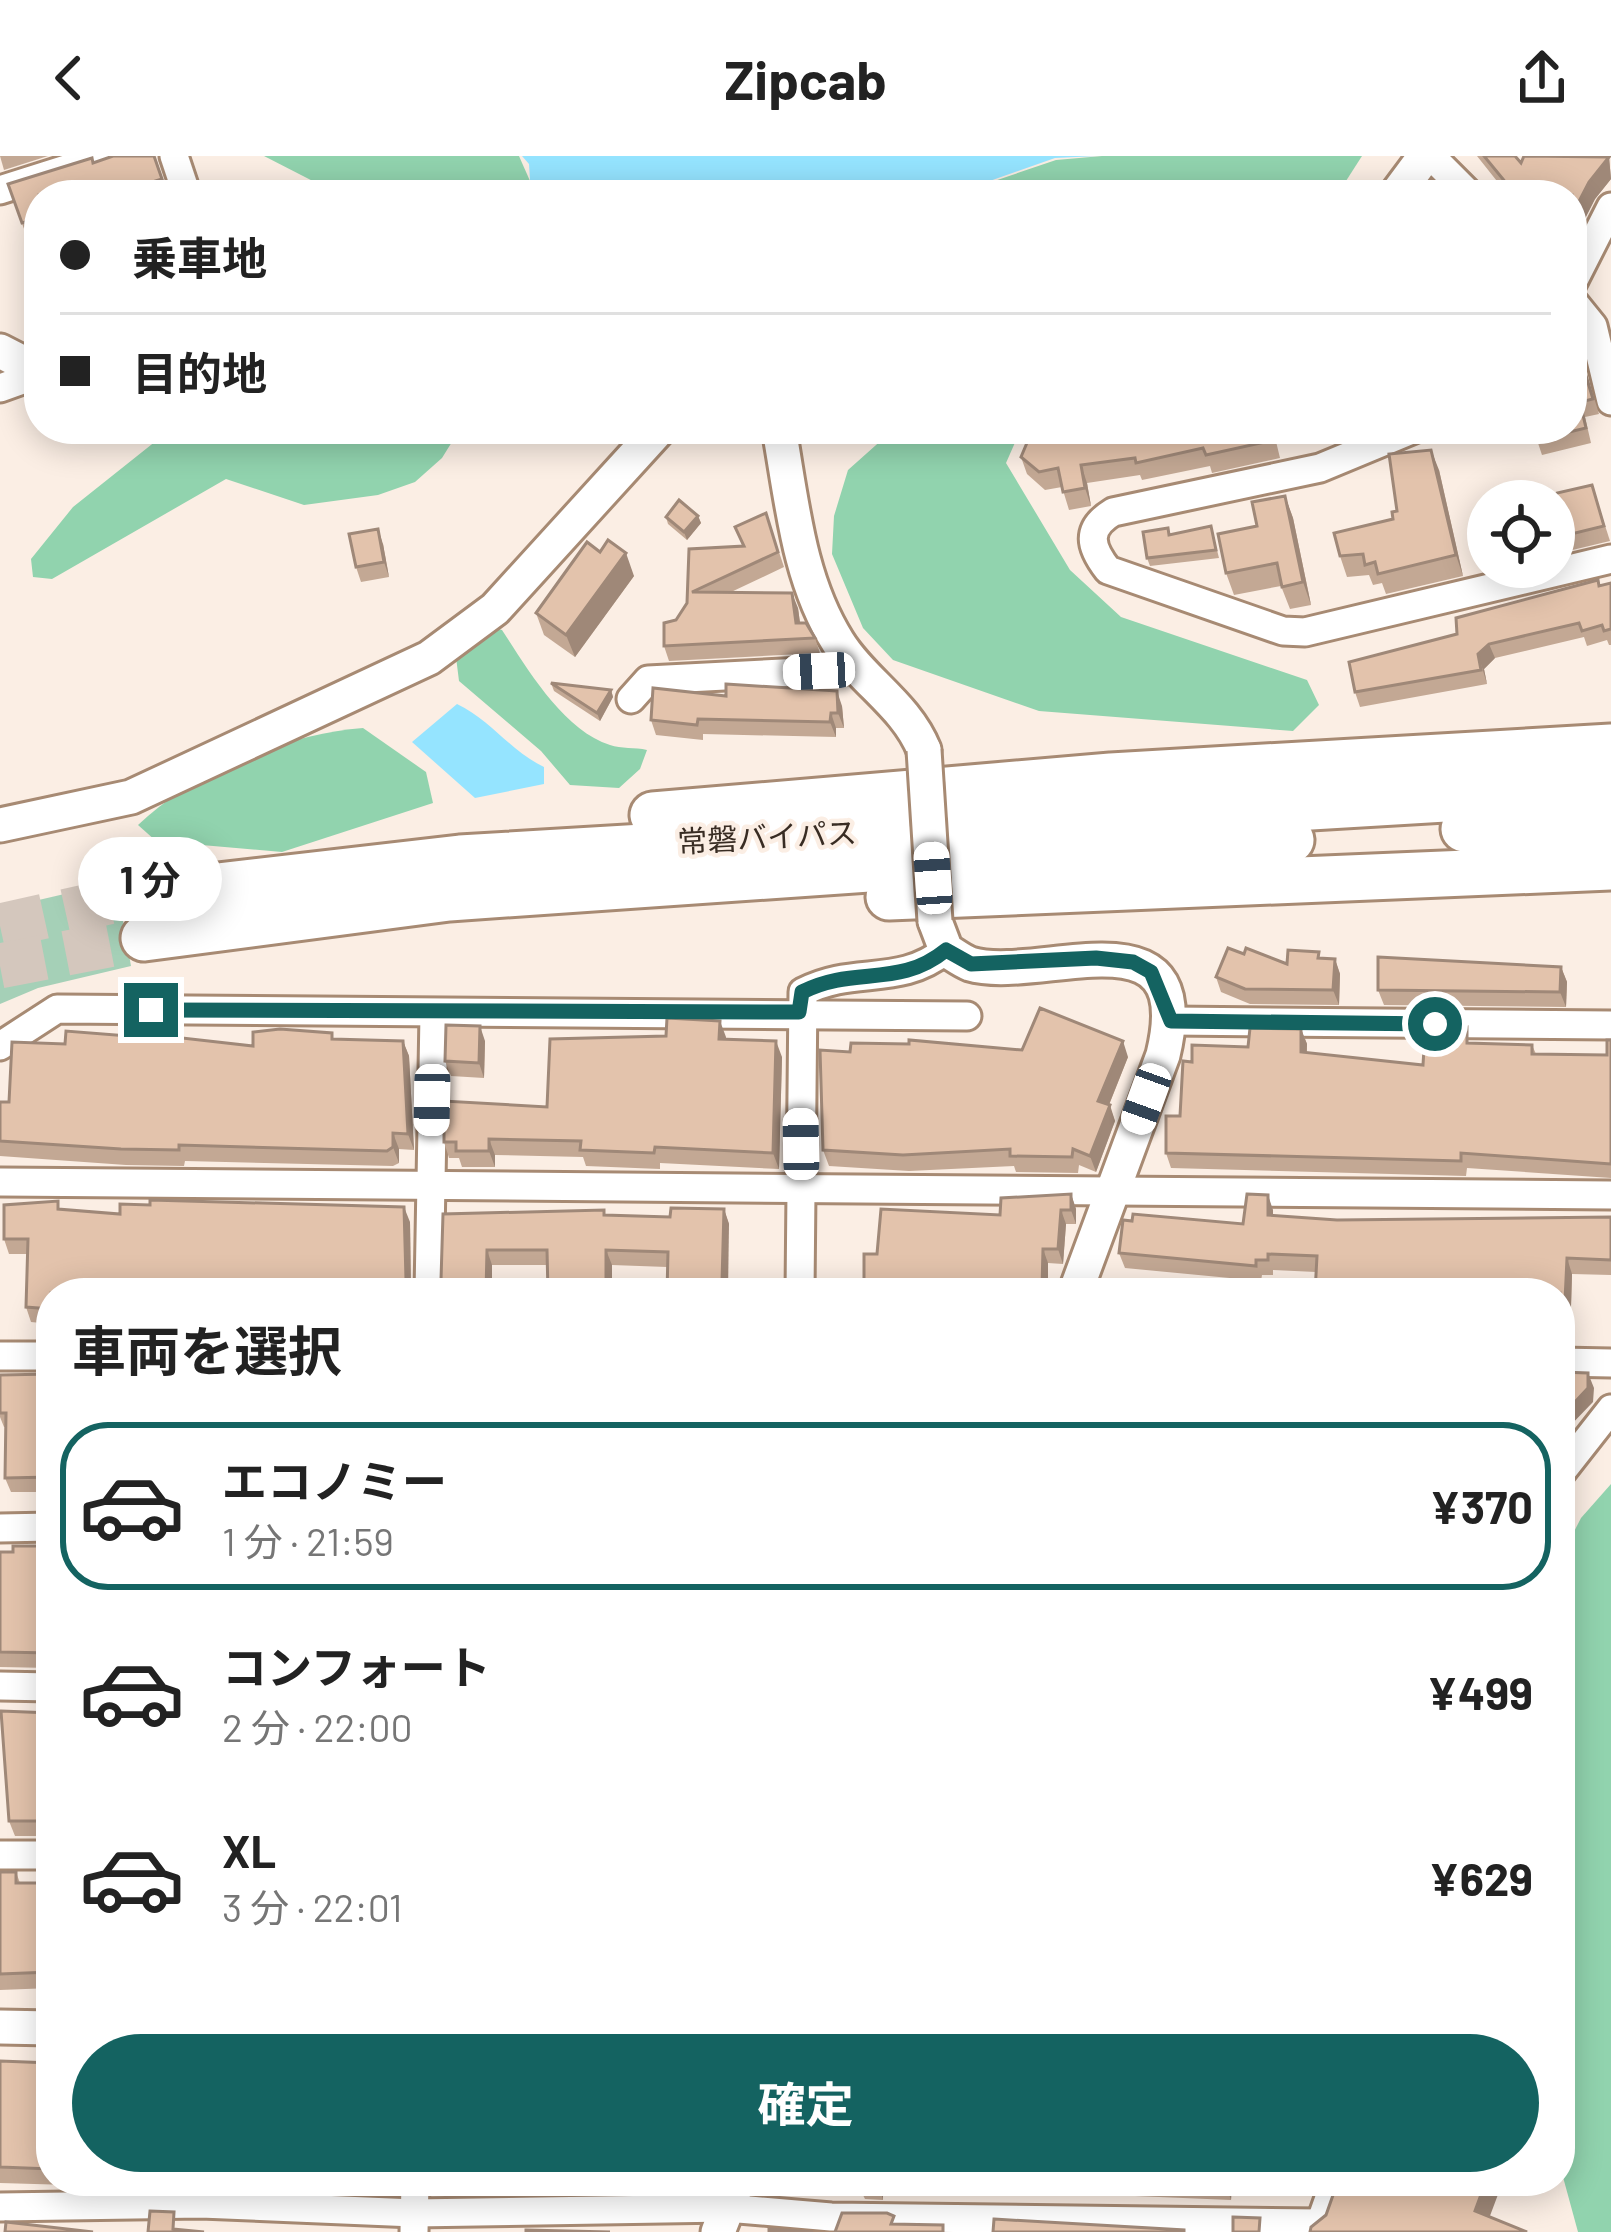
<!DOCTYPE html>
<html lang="ja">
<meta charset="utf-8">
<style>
:root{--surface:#fff;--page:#f6f6f6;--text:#222;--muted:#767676;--line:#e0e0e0;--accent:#146361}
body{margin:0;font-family:Barlow,"Noto Sans JP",sans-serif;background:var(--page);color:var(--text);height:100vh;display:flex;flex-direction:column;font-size:45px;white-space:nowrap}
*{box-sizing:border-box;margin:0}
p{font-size:39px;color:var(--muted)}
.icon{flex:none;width:66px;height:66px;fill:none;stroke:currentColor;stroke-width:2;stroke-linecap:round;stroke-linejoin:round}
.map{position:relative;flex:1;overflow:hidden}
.drawer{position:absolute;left:36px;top:1122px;width:1539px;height:918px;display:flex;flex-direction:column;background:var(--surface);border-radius:48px;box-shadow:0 6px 30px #0003}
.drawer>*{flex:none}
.guide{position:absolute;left:24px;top:24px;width:1563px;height:264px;border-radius:48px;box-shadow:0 6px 30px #0003;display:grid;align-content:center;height:264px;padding:0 36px;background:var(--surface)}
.buttons{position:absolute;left:1467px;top:324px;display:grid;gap:24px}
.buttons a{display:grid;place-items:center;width:108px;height:108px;border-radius:50%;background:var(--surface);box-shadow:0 6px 30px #0003;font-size:60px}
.end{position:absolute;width:54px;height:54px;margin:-27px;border:15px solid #146361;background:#fff;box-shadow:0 0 0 6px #fff}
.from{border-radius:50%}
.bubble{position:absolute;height:84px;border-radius:42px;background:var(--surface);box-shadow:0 6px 30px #0003;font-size:39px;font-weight:700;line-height:84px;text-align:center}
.car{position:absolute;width:36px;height:72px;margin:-36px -18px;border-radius:15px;box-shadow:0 0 9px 3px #0007;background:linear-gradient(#fff 24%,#345 0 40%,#fff 0 76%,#345 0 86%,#fff 0)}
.guide b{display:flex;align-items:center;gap:42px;height:114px;font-size:45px}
.guide b+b{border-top:3px solid var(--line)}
.guide i{width:30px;height:30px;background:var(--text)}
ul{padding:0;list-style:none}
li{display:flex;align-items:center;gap:36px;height:168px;margin:0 24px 18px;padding:0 12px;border:6px solid transparent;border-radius:48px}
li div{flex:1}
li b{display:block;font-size:45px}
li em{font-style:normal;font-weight:700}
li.current{border-color:var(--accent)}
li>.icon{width:108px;height:108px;stroke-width:1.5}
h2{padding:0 36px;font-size:54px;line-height:144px}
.cta{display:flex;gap:24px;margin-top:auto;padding:24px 36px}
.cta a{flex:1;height:138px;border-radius:72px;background:var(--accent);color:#fff;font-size:48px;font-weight:700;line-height:138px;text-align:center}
header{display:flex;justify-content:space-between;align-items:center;height:156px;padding:0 36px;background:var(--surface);font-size:54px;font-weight:700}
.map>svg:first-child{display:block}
.green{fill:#a5d0b7}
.forest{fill:#91d3ae}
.water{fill:#95e4ff}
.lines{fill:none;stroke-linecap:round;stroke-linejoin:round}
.trunk-tunnel{stroke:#d4c7bd;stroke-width:45;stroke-dasharray:45 22;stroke-linecap:butt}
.minor-casing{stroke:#a78a73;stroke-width:33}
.tertiary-casing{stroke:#a78a73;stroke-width:39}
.trunk-casing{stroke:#a78a73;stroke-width:51}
.minor{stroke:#fff;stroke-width:27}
.tertiary{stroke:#fff;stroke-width:33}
.trunk{stroke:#fff;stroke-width:45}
.tertiary-bridge-casing{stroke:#a78a73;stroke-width:39;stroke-linecap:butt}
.tertiary-bridge{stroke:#fff;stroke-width:33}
.wall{fill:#c3a894}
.shaded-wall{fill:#9f8878}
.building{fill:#e3c3ac;stroke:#9f8878;stroke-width:3}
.route{stroke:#146361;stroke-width:15}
.labels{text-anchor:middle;stroke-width:9;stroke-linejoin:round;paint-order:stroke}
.street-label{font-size:30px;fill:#382c23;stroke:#fbeee4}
</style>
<header><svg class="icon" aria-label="back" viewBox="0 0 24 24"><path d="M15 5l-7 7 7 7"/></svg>Zipcab<svg class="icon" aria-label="share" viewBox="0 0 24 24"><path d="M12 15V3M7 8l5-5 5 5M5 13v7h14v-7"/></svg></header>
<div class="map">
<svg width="1611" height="2076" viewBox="0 0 1611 2076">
<rect width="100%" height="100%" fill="#fbeee4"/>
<polygon class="green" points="116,726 131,810 38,832 0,848 0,753"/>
<g class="forest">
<polygon points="264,0 519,0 530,25 526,39 340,39"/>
<polygon points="1102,0 1362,0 1337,39 953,39 1056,4"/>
<polygon points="171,273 460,273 442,302 415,326 378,339 304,349 226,323 52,423 33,421 31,403 73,351"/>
<polygon points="894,273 1021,273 1006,307 1070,414 1121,461 1307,524 1319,549 1293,575 1039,555 893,504 863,472 832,398 834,360 848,314"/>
<path d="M484,469l18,5c25,38 61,100 108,115 11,4 25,2 37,5l-7,19 -21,19 -49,-3 -29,-34 -82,-70 -3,-24z"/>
<path d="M363,572l63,44 7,31 -151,49 -126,-11 -18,-16c57,-54 148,-91 225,-97z"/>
<polygon points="1611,1328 1611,2076 1578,2076 1560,2010 1560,1403 1581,1362"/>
</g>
<g class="water">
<polygon points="522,0 1097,0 1055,2 950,39 531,39 529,8"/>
<path d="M457,548c34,16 53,47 87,63v17l-69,14 -63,-56z"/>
</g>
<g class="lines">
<g class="trunk-tunnel">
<polyline points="0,770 140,739"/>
<polyline points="0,810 144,782"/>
</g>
<defs>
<g id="minor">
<polyline points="174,0 187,39"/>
<polyline points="1431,0 1470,39"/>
<polyline points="0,34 107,0"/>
<polyline points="1572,128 1611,51"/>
<polyline points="1572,144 1593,170 1611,245"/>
<polyline points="0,232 39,218"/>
<path d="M1414,273l-94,39 -207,44c-28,17 -23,35 -5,58l175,61 22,1 306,-73"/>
<polyline points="631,543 648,524 862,513"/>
<polyline points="1171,865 1611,869"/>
<polyline points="0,890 57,853 967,860"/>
<polyline points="0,1026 1611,1039"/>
<polyline points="429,1137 434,858"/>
<path d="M800,1137l3,-301c52,-27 95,-4 143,-42"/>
<polyline points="0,1200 51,1200"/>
<polyline points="1560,1206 1611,1207"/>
<polyline points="1560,1318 1611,1253"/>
<polyline points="0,1372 51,1371"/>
<polyline points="0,1530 51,1531"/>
<polyline points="0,1699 51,1699"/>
<polyline points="0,2051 201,2048 414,2057 727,2052 831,2061 1320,2067"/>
<polyline points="414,2076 415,2025"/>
<polyline points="1317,2076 1335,2025"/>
</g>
<g id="tertiary">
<polyline points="1396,39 1425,0"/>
<polyline points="0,195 39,215"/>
<path d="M779,273c13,72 19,150 59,213 25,40 68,63 86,108"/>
<polyline points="0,669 131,641 429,502 495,453 659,273"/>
<path d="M935,765l11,29c7,4 16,11 24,14 70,21 230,-62 193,91l-88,238"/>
<polyline points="0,1871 51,1872"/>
<polyline points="718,2076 738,2025"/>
</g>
<g id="trunk">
<polyline points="653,659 1111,620 1611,591"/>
<polyline points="1464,673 1611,667"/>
<polyline points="140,739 460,702 1611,633"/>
<polyline points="889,741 1611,711"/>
<polyline points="144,782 449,742 1291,684"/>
</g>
</defs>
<use href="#minor" class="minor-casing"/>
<use href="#tertiary" class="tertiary-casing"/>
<use href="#trunk" class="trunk-casing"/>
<use href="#minor" class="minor"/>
<use href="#tertiary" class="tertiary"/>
<use href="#trunk" class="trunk"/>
<defs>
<polyline id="tertiary-bridge" points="924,594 935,765"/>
</defs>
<use href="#tertiary-bridge" class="tertiary-bridge-casing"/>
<use href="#tertiary-bridge" class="tertiary-bridge"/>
</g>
<g class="wall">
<polygon points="0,0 48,0 4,14"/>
<polygon points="155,0 168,39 39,39 39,84 29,87 8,28 93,7"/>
<polygon points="1477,0 1515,0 1521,7 1609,1 1611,23 1595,43 1572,88 1572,39 1508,39"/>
<polygon points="1585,212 1599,258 1585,261 1591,287 1542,299 1537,284 1572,273"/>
<polygon points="1137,273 1273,273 1280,302 1212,317 1210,310 1142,324 1140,319 1087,327 1091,350 1069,354 1062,331 1045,334 1027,318 1021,301 1135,276"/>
<polygon points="1328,273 1367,273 1334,287"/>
<polygon points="1439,314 1463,420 1386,438 1382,427 1373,429 1369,419 1347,421 1340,400 1393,363 1397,355"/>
<polygon points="1592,329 1610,385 1564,396 1559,381"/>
<polygon points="1285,340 1293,362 1311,449 1290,453 1281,430 1234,439 1226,417 1257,370"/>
<polygon points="766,357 784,411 729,437 798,452 800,467 815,482 820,497 669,505 664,490 676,464 687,447 689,393 743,390 735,371"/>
<polygon points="698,360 701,367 687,384 668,368 666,361"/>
<polygon points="1211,370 1219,402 1150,410 1147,402 1170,378"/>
<polygon points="383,388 389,421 361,426 356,411"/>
<polygon points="600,396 634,420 575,501 544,479 536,457"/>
<polygon points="1611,427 1611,489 1609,489 1607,484 1587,490 1584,481 1495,502 1484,513 1487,528 1360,551 1355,536 1457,478"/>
<polygon points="551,527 611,534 613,541 600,565 554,535"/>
<polygon points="726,540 842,550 844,572 836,572 836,581 703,578 703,584 656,579 651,564"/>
<polygon points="1244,798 1287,808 1321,802 1335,803 1340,818 1339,849 1250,848 1221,836 1216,821"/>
<polygon points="1561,811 1567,826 1566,851 1384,849 1378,834"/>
<polygon points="1301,873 1307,888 1307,896 1423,909 1472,887 1532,889 1536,898 1607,899 1611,884 1611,1022 1467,1012 1466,1020 1171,1012 1166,997 1180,960 1192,906 1248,891"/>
<polygon points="128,880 176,881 253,890 335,883 403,885 409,900 414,994 399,993 399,1007 393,1010 185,1005 184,1010 126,1009 0,1000 0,946 9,946 65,888"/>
<polygon points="726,881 726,883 782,901 779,1013 660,1007 660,1013 586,1010 583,1001 495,999 495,1011 462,1011 459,1002 449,1002 444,986 547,951"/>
<polygon points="485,885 484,922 451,920 445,905"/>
<polygon points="1022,894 1128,901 1109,949 1115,965 1096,1016 1079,1009 1078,1017 1016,1016 1014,1010 909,1015 829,1010 823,994 850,896"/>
<polygon points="1071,1038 1076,1053 1076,1068 1066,1068 1063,1108 1048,1107 1048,1137 800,1137 864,1131 877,1098"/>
<polygon points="1268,1039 1273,1059 1337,1064 1611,1061 1611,1119 1572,1118 1570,1182 1560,1182 1560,1137 1316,1116 1273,1114 1273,1119 1262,1119 1261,1125 1125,1112 1119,1097 1243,1068"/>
<polygon points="61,1053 120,1058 410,1066 411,1133 51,1137 51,1168 31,1166 26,1151 27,1098 9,1098 4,1083"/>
<polygon points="724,1053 729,1068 667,1137 667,1111 612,1109 612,1137 548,1137 547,1109 492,1109 441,1124 443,1058 670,1061"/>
<polygon points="51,1218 51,1336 11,1336 5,1322 6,1271 4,1271 0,1261 0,1219"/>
<polygon points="51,1390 51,1512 0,1511 0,1396 13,1396"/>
<polygon points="51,1557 51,1680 15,1680 9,1665"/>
<polygon points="0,1716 16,1716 20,1727 51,1727 51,1832 0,1834"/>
<polygon points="0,1905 51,1907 51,2025 138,2025 138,2031 0,2027"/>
<polygon points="208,2025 270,2025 270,2031 210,2030"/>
<polygon points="341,2025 398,2025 397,2030 342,2027"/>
<polygon points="430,2025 592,2025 591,2036 487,2038 433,2033"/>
<polygon points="799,2025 972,2025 972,2033 917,2028 916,2038 883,2035 883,2044 865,2043 861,2035 802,2034"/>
<polygon points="1040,2025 1232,2025 1231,2044 1111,2039 1042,2031"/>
</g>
<g class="shaded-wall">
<polygon points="1609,1 1611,23 1595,43 1572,88 1572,59 1589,26"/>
<polygon points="1431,294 1439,314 1463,420 1456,399"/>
<polygon points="1081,309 1087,327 1091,350 1085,332"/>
<polygon points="1285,340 1293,362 1311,449 1303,426"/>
<polygon points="698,360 701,367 687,384 684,376"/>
<polygon points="378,373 383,388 389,421 384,406"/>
<polygon points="626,397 634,420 575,501 566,479"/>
<polygon points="792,437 798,452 802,482 796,467"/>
<polygon points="1489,488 1495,502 1484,513 1487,528 1478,498"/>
<polygon points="611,534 613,541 600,565 597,557"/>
<polygon points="837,535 842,550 844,572 838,557"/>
<polygon points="831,557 836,572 836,581 830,566"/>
<polygon points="1335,803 1340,818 1339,849 1333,834"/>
<polygon points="1561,811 1567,826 1566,851 1560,836"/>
<polygon points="720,865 726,881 725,899 719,883"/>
<polygon points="480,870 485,885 484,922 479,907"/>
<polygon points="1301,873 1307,888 1306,911 1301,896"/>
<polygon points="403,885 409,900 414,994 408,978"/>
<polygon points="776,885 782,901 779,1013 773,997"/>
<polygon points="1123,885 1128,901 1104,961 1098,945"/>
<polygon points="1110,949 1115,965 1096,1016 1090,1000"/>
<polygon points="393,977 399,993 399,1007 393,991"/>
<polygon points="489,983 495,999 495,1011 489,995"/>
<polygon points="1071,1038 1076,1053 1076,1068 1071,1054"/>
<polygon points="1268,1039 1273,1054 1273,1074 1268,1059"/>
<polygon points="404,1051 410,1066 411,1137 406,1123"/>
<polygon points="724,1053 729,1068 728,1137 722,1126"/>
<polygon points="1061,1054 1066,1068 1063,1108 1058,1093"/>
<polygon points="1043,1093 1048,1107 1048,1137 1040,1137"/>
<polygon points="487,1094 492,1109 492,1137 486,1137"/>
<polygon points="606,1094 612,1109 612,1137 606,1137"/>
<polygon points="1567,1102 1572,1118 1570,1182 1564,1167"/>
<polygon points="1588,1217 1594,1232 1593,1246 1567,1273 1560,1289 1560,1262"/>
<polygon points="878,2025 879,2025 883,2035 883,2044"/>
<polygon points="1226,2025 1232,2025 1231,2044 1226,2029"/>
<polygon points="1486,2025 1503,2025 1484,2076 1475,2055"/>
</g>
<g class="building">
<polygon points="113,0 154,0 162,23 111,39 39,39 39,62 22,67 8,28 92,2 93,7"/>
<polygon points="1484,0 1515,0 1521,7 1524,0 1609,1 1589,26 1572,59 1572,39 1516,39"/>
<polygon points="1579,197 1593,243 1580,246 1586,272 1537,284 1534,273 1572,273 1572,199"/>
<polygon points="1079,273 1092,273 1095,284 1135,276 1137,273 1271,273 1274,284 1206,299 1203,292 1136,307 1135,302 1081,309 1085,332 1063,336 1058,312 1039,316 1021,301 1029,282"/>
<polygon points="1431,294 1456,399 1378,418 1375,406 1365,409 1363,398 1340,400 1334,377 1393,363 1392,356 1397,355 1389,298"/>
<polygon points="1592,329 1604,370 1559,381 1554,361 1554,345 1551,345 1557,337"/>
<polygon points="1285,340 1303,426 1282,431 1277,407 1226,417 1218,378 1257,370 1252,346"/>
<polygon points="679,344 698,360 684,376 666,361"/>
<polygon points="766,357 778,396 692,436 792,437 796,467 806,467 815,482 664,490 664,467 676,464 687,447 689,393 744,390 735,371"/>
<polygon points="1211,370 1216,394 1147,402 1143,376 1168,372 1169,379"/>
<polygon points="378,373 384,406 356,411 349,378"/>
<polygon points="608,384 626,397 566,479 536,457 587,386 600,396"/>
<polygon points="1598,424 1599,430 1611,427 1611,473 1604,475 1602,469 1582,475 1579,467 1489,488 1478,498 1481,514 1355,536 1349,506 1457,478 1456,462"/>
<polygon points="551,527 611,534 597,557"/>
<polygon points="726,528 837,535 838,557 831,557 830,566 698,563 697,569 651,564 653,532 726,540"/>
<polygon points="1228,792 1244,798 1246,792 1287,808 1288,794 1319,796 1318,802 1335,803 1333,834 1245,833 1216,821"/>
<polygon points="1378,801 1561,811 1560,836 1378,834"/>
<polygon points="1040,852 1123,885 1098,945 1110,949 1090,1000 1073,993 1072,1001 1010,1000 1010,993 903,999 823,994 820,894 850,896 851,887 909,888 909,884 1022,894"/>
<polygon points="667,862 720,865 719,883 776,885 773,997 655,991 654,997 580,994 581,985 489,983 489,995 456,995 456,986 444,986 444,945 547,951 550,883 666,880"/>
<polygon points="446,869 480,870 479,907 445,905"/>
<polygon points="1467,871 1467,887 1532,889 1532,898 1607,899 1607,884 1611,884 1611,1008 1461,997 1461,1005 1166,997 1166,960 1180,960 1183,905 1192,906 1192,889 1248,891 1250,872 1301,873 1301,896 1423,909 1425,876"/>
<polygon points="280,873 332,877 332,883 403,885 408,978 393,977 393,991 387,995 179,989 179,994 121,993 0,985 0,946 9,946 12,886 65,888 66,875 128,880 141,874 174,875 173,881 253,890 253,876"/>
<polygon points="1071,1038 1071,1054 1061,1054 1058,1093 1043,1093 1042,1132 1040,1137 800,1137 811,1128 864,1131 864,1098 877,1098 881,1053 1000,1059 1001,1042"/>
<polygon points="1247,1038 1268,1039 1268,1059 1337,1064 1611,1061 1611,1104 1567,1102 1564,1167 1560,1166 1560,1137 1315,1137 1317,1100 1268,1098 1268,1104 1256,1104 1256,1110 1119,1097 1123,1064 1132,1065 1133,1058 1243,1068"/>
<polygon points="150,1044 404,1051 406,1123 414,1137 51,1137 51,1153 26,1151 28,1083 4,1083 4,1049 58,1045 58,1053 120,1058 120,1048 150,1049"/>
<polygon points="671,1052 724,1053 722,1126 778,1127 791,1137 667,1137 668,1096 606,1094 606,1137 548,1137 547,1094 487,1094 486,1137 428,1137 441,1124 443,1058 604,1054 604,1059 670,1061"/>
<polygon points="1107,1136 1223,1137 1107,1137"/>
<polygon points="1560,1216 1588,1217 1588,1232 1560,1262"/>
<polygon points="51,1218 51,1321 5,1322 6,1257 0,1257 0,1219"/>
<polygon points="13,1390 51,1390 51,1497 0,1496 0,1396 13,1396"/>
<polygon points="1,1555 51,1557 51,1665 9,1665"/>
<polygon points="0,1716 16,1716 16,1727 51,1727 51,1816 0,1818"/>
<polygon points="0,1905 51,1907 51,2013 0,2011"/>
<polygon points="861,2025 878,2025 877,2029 859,2029"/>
<polygon points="1134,2025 1226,2025 1226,2029"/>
<polygon points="1338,2025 1486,2025 1475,2055 1527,2076 1310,2076 1311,2071 1326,2059"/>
<polygon points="150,2055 174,2056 173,2073 204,2076 148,2076"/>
<polygon points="842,2057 887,2057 894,2060 891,2068 943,2069 943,2076 835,2076"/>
<polygon points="1233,2061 1260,2062 1259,2076 1233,2076"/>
<polygon points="994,2063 1184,2074 1184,2076 993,2076"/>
<polygon points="6,2066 93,2076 5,2076"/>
<polygon points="769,2073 813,2076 769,2076"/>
<polygon points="526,2074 610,2076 526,2076"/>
</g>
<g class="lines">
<path class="route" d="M151,854l648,2 3,-20c53,-27 96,-3 144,-42l25,14 125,-6 37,4 18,10 20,49 264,3"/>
</g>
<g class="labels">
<g class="street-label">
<text transform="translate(767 682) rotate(-3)" y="10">常磐バイパス</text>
</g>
</g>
</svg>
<div class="buttons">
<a><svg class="icon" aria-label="locate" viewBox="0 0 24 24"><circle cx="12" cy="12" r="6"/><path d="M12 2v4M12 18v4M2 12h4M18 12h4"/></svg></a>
</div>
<i class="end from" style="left:1435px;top:868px"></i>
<i class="end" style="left:151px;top:854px"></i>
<div class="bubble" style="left:78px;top:681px;width:144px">1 分</div>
<i class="car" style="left:819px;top:515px;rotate:267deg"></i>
<i class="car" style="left:933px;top:722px;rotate:356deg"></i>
<i class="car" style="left:1146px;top:943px;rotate:200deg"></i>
<i class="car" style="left:432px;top:944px;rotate:181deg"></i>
<i class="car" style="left:801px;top:988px;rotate:359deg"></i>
<div class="guide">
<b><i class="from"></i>乗車地</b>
<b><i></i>目的地</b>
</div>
<section class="drawer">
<h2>車両を選択</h2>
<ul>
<li class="current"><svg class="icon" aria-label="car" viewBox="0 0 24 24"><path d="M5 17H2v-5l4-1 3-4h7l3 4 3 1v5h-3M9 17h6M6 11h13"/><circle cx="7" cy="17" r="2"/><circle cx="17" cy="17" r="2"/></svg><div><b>エコノミー</b><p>1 分 · 21:59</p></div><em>¥370</em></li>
<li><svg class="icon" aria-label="car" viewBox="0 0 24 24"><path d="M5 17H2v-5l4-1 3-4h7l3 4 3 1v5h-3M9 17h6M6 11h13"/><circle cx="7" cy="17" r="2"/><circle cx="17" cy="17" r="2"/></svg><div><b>コンフォート</b><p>2 分 · 22:00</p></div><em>¥499</em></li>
<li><svg class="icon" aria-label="car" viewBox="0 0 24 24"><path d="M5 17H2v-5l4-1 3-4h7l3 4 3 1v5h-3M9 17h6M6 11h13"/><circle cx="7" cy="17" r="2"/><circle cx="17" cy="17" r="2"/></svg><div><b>XL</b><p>3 分 · 22:01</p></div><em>¥629</em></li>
</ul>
<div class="cta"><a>確定</a></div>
</section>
</div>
